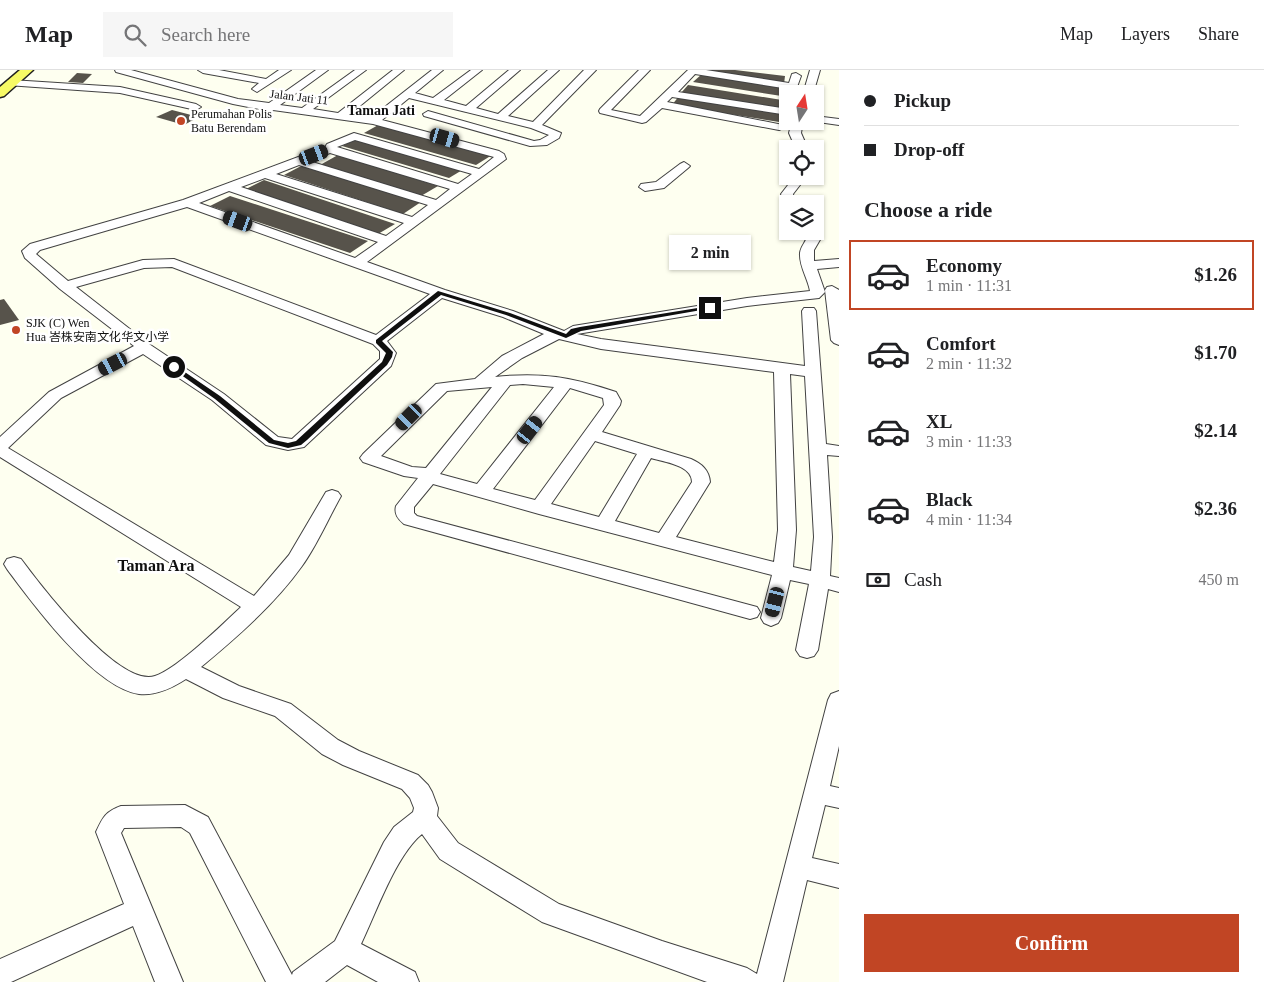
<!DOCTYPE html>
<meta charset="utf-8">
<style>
:root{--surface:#fff;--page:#f6f6f6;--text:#202124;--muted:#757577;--line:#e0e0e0;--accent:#c14524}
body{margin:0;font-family:"Times New Roman","Noto Sans SC",serif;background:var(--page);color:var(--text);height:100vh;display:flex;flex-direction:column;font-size:19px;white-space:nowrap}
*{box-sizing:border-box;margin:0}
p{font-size:16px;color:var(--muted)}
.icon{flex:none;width:28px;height:28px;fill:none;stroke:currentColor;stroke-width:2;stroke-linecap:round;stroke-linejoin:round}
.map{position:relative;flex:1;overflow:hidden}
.panel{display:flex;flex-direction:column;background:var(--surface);width:425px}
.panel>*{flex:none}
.top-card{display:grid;align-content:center;height:110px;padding:0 25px;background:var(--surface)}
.needle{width:32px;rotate:12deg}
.controls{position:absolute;left:779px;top:15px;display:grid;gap:10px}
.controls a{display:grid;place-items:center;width:45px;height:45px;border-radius:0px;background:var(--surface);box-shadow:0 1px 4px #0004;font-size:25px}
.end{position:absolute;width:22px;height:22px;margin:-11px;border:6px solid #0f0f0f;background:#fff;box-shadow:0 0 0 2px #fff}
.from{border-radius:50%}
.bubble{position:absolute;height:35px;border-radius:0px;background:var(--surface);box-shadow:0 1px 4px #0004;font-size:16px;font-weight:700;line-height:35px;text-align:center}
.car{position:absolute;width:15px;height:30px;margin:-15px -8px;border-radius:6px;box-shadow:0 0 4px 1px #0007;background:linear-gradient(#222 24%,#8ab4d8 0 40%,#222 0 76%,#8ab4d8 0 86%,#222 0)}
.top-card b{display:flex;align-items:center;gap:18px;height:48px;font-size:19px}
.top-card b+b{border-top:1px solid var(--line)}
.top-card i{width:12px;height:12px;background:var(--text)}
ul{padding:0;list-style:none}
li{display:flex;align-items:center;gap:15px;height:70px;margin:0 10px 8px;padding:0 15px;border:2px solid transparent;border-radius:0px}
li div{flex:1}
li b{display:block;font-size:19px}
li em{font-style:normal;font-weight:700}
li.selected{border-color:var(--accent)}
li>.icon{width:45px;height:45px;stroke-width:1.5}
h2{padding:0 25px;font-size:22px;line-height:60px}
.pay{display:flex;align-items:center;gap:12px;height:55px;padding:0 25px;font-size:19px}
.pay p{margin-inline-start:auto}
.action{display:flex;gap:10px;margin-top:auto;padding:10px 25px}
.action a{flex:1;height:58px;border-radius:0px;background:var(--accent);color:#fff;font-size:20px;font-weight:700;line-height:58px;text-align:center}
header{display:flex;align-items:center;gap:30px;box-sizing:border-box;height:70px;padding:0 25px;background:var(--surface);border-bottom:1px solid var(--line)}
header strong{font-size:24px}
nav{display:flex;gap:28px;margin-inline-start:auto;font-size:18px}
.search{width:350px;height:45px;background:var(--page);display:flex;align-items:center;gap:12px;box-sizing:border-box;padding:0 18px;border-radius:0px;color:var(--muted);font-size:19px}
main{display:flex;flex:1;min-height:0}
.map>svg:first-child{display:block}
.building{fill:#57534b}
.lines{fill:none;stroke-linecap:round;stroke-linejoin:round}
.minor-casing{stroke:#424242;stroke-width:2}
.major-casing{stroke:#202020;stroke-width:3}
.minor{fill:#fff;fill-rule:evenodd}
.major{fill:#f7fa65;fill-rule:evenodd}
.route{fill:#0f0f0f}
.poi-dot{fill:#c14524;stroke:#fff;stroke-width:2}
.labels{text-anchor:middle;stroke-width:5;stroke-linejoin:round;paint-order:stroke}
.far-street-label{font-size:12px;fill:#0f0f0f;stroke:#fff}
.far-poi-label{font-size:12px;fill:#0f0f0f;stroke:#fff;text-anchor:start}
.far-neighbourhood-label{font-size:14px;font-weight:bold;fill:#0f0f0f;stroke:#fff}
.neighbourhood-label{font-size:16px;font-weight:bold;fill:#0f0f0f;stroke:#fff}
</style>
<header>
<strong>Map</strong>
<div class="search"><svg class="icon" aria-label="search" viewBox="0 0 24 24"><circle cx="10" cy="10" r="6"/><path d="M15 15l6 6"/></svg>Search here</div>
<nav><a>Map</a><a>Layers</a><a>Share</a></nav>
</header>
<main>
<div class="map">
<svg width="839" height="912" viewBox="0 0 839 912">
<rect width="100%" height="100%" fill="#fefff0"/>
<g class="building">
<polygon points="704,0 735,0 785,6 784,14"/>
<polygon points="77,3 92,4 83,13 68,12"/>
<polygon points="702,4 797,18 795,24 788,24 788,27 693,12"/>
<polygon points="688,15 788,31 788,35 785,40 681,23"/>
<polygon points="679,26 783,42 779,52 672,35"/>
<polygon points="172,40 199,47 184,55 156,47"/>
<polygon points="380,54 492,85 476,95 364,63"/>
<polygon points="358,68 464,99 449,108 342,76"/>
<polygon points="338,85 438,116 421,126 320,95"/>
<polygon points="303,95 421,132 403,144 284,105"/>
<polygon points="264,110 395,154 378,164 246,119"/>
<polygon points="230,126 368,171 350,183 210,136"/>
<polygon points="4,229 19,250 0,255 0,230"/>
</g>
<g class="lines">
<defs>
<g id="minor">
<path d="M115,0h16l107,29 31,4 47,-33h12l-48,35 22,3 53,-38h11l-53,39 25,4 55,-43h11l-54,44 22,3 60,-47h11l-28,23 18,5 38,-28h11l-38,30 22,6 43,-36h11l-44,38 22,6 50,-44h11l-51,46 25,6 51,-52h12l-54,55 19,8 -2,5 -12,7 -17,1 -106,-30 -1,-2 5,-3 106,30 6,-1 9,-5 -18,-7 -122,-30 -27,22 117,31 5,3 2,5 -139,103 78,28 68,21 51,20 9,-5 174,-28 63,-7c-2,-12 -11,-25 -10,-38 1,-9 9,-12 7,-22h8v-3h3l3,10 -7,12v11l25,-2v8l-22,2 8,23 -6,6 -72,8 -170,28 24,5 204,27 -3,-55 2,-3h10l2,3 10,133 13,2v10l-12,-1 5,82 -2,39 9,2v14l-11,-3 -10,61 -4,6 -7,2 -7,-2 -4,-6 13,-66 -19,-4 -9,38 -3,5 -7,3 -7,-3 -3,-5 11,-43 -233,-61 -106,-30 -19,23v6l3,3 340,91 3,5 -3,5 -7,2 -346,-95c-6,-5 -10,-10 -8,-18l22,-28 -14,-2 -41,-14 -3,-4 3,-4 73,-70 39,-5 27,-23 42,-22 -41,-17 -61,-19 -55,43 9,12 -5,13 -87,81 -16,3 -22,-5 -54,-45 -69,-46 -82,44 -53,50 246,148 35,-41 37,-63 6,-2 6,2 3,4c-13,23 -24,49 -39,70 -28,39 -65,71 -101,101l38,19 52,18 47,36 21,11 59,24 10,10 4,7 6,16 -1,8 21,27 101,61 103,37 85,27 10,6 71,-274 3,-6 8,-3v55l-9,40 9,2v20l-14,-3 -13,53 27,6v24l-32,-8 -24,102h-76l-165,-60 -102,-63 -18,-25c-26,21 -46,79 -61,110l54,28 4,10h-41l-31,-17 -22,17h-59l-76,-149 -9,-6 -57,1 -3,5 62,149h-28l-22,-56 -122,56h-11v-23l124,-55 -28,-72c7,-15 9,-20 25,-26l64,-1 23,12 84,158 1,-3 42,-31 49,-99 10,-15 19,-15 1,-4 -4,-10 -8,-9 -59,-24 -21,-11 -47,-38 -52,-18 -37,-19c-14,9 -30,17 -47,15 -44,-6 -106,-90 -132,-125l-3,-5 3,-5 7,-2 7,2c20,27 98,129 134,117 22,-7 68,-52 86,-69l-241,-150v-20l49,-45 85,-46 -74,-57 -35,-31 -3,-7 8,-7 153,-44 142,-53 2,-3 27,-11 125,36 15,-12 -121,-33 -100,-14 -4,1 -36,-7 -117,-32zM355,70l117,34 -14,10 -121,-37zM330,83l120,36 -14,11 -127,-39zM299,95l129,40 -16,12 -136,-43zM265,108l139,45 -18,13 -145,-49zM229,121l149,51 -23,16 -156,-55zM187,137l243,87 -54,41 -202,-76 -31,1 -75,21 -32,-27 4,-4zM172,197l201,77 7,7v8l-88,80 -14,-2 -54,-43 -75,-50 -73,-57 68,-19zM559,269l42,10 173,23 4,158 -4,32 -98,-25 34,-55c-1,-12 -8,-18 -19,-23l-89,-27 18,-27 1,-4 -5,-9c-44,-15 -75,-20 -121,-15l27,-19zM790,304l15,2 9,161 -3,34 -18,-4 3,-37zM523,314l31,3 -77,97 -37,-10 70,-89zM492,317l-66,81 -14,-1 -31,-11 66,-65zM570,318l33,10 1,7 -69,95 -42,-11zM595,371l42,13 -38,63 -48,-13zM651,388c13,4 41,7 41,24l-33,51 -44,-12z"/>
<polygon points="198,0 219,0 266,9 279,0 291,0 257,22 252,19 259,13 203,3"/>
<polygon points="639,0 650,0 611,40 640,46 688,0 706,0 789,13 792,4 796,3 801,6 797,17 789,19 695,4 678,22 788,39 788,45 672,27 667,32 783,55 785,57 779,60 662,38 646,52 642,53 600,43 599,41 600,39"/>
<polygon points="810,0 820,0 813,24 803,24"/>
<polygon points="11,10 120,17 196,34 201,37 196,40 120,23 7,15 7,11"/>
<polygon points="815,46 839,49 839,55 811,51 815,51"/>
<polygon points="792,51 803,51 801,63 808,79 796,79 789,63"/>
<polygon points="684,92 690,96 688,98 664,118 645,121 639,117 641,114 656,112 680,94"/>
<polygon points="795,106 807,106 793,124 795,134 788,134 788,137 785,137 781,124"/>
<polygon points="832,216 839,220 839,275 834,273 831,270 825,220 827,217"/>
</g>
<polygon id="major" points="20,0 33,0 4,26 0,27 0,17"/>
</defs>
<use href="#minor" class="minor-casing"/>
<use href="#major" class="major-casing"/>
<use href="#minor" class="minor"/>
<use href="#major" class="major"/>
</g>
<polygon class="route" points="438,221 510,243 566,264 571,259 580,257 710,236 713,238 581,261 566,268 506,245 441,225 382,271 393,282 392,287 387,295 307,370 301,375 288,378 269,373 215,329 170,297 176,296 220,326 274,370 288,373 296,371 382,292 386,283 376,273 376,270"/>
<g class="poi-dot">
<circle cx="181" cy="51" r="5"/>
<circle cx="16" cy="260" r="5"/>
</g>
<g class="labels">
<g class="far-street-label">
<text transform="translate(299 27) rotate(7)" y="4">Jalan Jati 11</text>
</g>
<g class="far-poi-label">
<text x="191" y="48">Perumahan Polis<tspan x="191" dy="14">Batu Berendam</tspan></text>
<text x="26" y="257">SJK (C) Wen<tspan x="26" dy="14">Hua 峇株安南文化华文小学</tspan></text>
</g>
<g class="far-neighbourhood-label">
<text x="381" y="45">Taman Jati</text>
</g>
<g class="neighbourhood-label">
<text x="156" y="501">Taman Ara</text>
</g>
</g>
</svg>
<div class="controls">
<a><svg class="needle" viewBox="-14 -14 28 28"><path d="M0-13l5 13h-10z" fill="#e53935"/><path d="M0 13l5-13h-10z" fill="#757577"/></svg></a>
<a><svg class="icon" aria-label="locate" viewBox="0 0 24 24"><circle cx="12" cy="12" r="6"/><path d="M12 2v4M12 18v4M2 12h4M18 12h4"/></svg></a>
<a><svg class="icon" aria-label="layers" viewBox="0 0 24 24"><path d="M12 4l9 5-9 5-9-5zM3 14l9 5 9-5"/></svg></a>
</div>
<i class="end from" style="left:174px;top:297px"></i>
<i class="end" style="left:710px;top:238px"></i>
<div class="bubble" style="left:669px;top:165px;width:82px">2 min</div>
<i class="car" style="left:445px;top:68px;rotate:106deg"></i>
<i class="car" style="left:314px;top:85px;rotate:69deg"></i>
<i class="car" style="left:238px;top:151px;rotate:290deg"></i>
<i class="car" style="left:113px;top:294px;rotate:243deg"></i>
<i class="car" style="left:409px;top:347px;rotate:225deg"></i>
<i class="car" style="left:530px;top:360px;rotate:38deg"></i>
<i class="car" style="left:775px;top:532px;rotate:194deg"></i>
</div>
<section class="panel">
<div class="top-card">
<b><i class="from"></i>Pickup</b>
<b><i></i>Drop-off</b>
</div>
<h2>Choose a ride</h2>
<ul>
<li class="selected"><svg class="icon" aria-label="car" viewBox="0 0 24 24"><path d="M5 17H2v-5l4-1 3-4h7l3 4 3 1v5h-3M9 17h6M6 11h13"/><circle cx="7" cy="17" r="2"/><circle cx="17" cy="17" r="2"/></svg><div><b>Economy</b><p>1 min · 11:31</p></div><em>$1.26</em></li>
<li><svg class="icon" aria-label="car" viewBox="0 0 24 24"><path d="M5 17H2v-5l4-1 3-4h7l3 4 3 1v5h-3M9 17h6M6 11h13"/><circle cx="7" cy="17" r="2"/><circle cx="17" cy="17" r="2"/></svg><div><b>Comfort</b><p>2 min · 11:32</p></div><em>$1.70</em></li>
<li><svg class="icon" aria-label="car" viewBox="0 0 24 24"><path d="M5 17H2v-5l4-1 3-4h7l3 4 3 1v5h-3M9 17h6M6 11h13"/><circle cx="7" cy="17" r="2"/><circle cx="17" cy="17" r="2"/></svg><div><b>XL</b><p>3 min · 11:33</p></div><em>$2.14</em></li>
<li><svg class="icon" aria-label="car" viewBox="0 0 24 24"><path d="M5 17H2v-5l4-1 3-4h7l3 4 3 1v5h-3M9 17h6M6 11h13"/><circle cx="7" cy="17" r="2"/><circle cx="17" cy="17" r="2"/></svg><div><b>Black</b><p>4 min · 11:34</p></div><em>$2.36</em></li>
</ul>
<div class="pay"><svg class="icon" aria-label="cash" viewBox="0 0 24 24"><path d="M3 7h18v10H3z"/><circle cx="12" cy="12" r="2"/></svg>Cash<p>450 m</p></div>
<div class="action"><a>Confirm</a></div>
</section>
</main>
